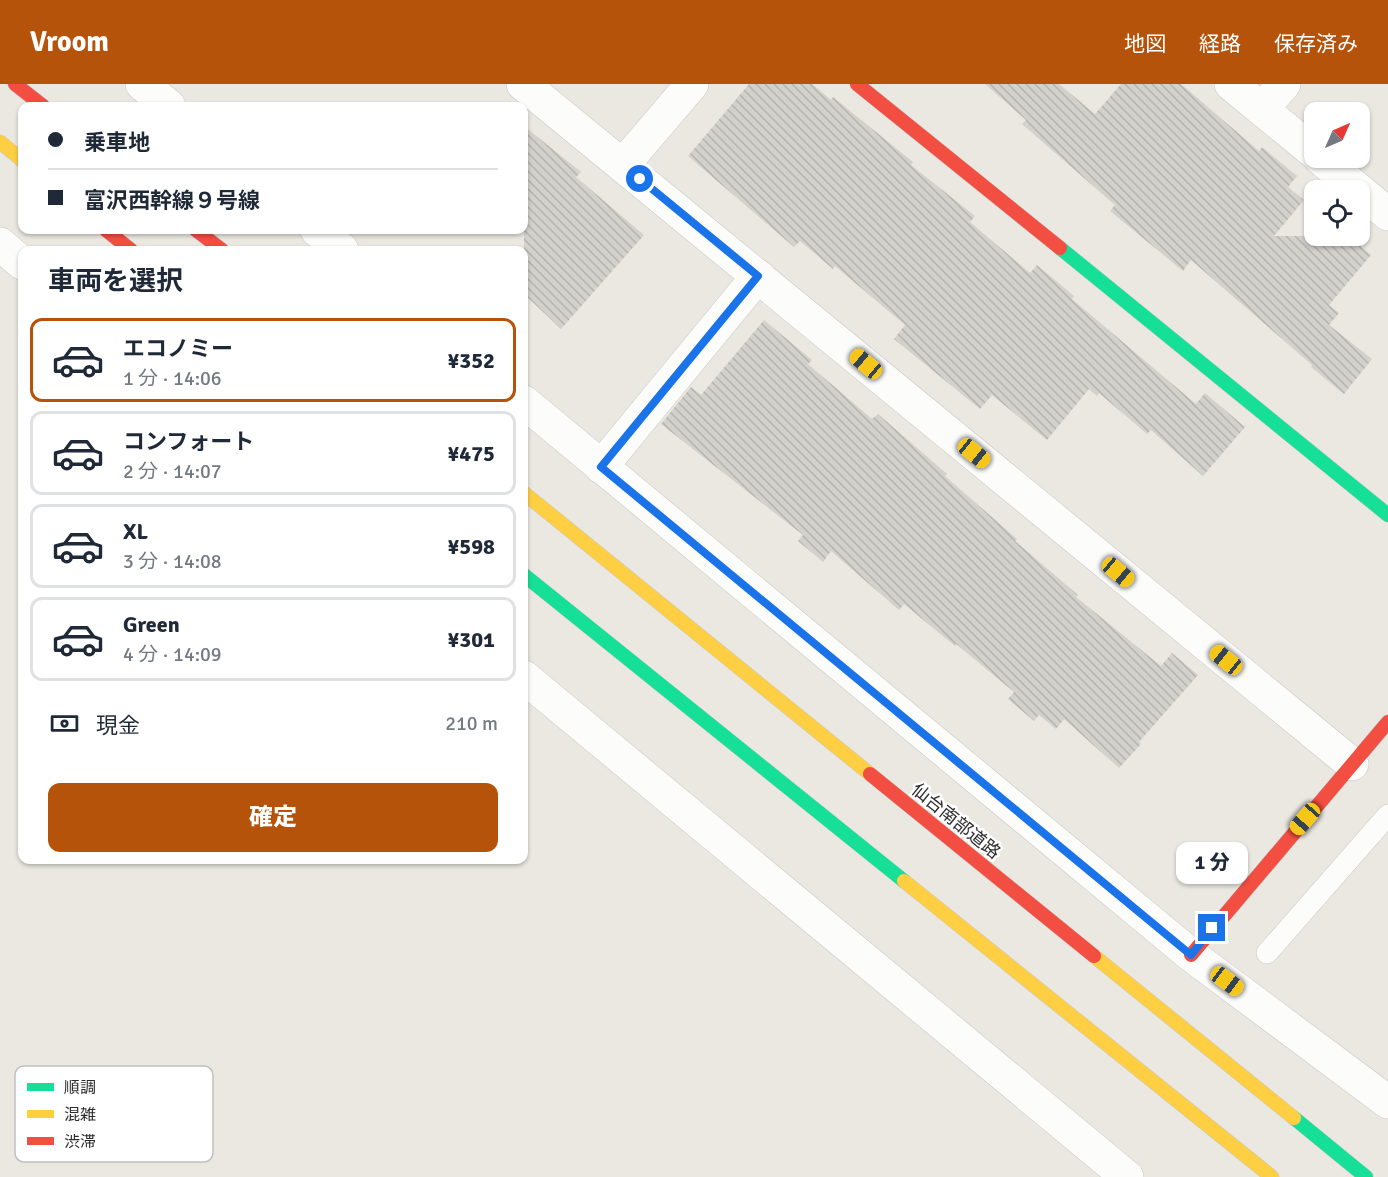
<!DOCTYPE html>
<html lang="ja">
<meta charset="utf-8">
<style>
:root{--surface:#fff;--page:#f6f6f7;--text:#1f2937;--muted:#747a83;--line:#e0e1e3;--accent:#b45309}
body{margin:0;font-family:Signika,"Noto Sans JP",sans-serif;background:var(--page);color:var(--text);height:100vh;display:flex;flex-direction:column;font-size:22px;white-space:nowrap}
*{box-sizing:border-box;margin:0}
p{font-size:20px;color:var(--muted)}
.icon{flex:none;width:33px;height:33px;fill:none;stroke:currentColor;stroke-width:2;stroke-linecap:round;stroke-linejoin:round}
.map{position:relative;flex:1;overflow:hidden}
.drawer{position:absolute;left:18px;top:162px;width:510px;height:618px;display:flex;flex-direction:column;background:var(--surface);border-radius:12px;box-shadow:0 2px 4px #0004}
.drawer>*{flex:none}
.guide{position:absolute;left:18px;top:18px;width:510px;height:132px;border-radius:12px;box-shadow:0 2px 4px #0004;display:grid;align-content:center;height:132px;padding:0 30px;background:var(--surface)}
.needle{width:39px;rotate:45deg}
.fabs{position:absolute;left:1304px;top:18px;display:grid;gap:12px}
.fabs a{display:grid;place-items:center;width:66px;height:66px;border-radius:12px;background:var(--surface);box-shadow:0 2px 4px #0004;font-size:30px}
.end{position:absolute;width:27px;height:27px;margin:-14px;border:8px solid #1a73e8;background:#fff;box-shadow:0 0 0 3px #fff}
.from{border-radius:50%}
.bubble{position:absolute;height:42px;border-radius:12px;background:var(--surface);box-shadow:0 2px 4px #0004;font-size:20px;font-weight:800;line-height:42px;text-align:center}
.car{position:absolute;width:18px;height:36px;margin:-18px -9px;border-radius:8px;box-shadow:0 0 4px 2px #0007;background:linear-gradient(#f5c518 24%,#345 0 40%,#f5c518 0 76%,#345 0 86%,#f5c518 0)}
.guide b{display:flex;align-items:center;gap:21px;height:57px;font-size:22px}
.guide b+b{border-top:2px solid var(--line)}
.guide i{width:15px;height:15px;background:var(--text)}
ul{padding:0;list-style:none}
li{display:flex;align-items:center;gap:18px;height:84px;margin:0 12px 9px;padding:0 18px;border:3px solid var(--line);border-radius:12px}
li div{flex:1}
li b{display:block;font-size:22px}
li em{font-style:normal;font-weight:800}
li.on{border-color:var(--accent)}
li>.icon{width:54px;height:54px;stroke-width:1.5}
h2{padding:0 30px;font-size:27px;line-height:72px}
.pay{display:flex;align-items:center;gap:15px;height:66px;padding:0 30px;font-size:22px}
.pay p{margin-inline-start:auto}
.button{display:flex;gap:12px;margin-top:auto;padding:12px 30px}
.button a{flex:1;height:69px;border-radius:12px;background:var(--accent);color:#fff;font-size:24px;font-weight:800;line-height:69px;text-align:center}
header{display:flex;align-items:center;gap:36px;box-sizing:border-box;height:84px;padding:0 30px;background:var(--accent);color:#fff}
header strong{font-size:28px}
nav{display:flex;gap:33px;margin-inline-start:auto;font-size:21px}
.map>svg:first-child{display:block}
.building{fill:url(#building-back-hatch)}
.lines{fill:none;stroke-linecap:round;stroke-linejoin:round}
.lane-casing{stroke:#c7c7c7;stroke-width:22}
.street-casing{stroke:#c7c7c7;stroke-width:34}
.fast-casing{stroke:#c7c7c7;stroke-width:15}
.slow-casing{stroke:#c7c7c7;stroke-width:15}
.jam-casing{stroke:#c7c7c7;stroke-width:15}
.lane{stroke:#fcfcfa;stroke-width:21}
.street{stroke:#fcfcfa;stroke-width:33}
.fast{stroke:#16e098;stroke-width:14}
.slow{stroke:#ffcf43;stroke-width:14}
.jam{stroke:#f24e42;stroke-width:14}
.route{stroke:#1a73e8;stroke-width:8}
.labels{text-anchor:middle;stroke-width:5;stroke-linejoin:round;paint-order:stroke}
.street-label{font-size:18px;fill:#2c2c2c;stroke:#fff}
.key{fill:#fff;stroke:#c0c0c0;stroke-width:1.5}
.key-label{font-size:16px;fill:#2c2c2c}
</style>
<header>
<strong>Vroom</strong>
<nav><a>地図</a><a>経路</a><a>保存済み</a></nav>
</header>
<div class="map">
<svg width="1388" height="1093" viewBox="0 0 1388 1093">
<defs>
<pattern id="building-back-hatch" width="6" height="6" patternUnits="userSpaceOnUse" patternTransform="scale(1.5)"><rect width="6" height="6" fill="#d3d1cc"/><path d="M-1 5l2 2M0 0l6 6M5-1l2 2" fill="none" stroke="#b5b4af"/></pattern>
</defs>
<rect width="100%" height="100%" fill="#eae8e1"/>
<g class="building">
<polygon points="749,0 812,0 831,16 833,13 913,78 911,81 975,132 970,138 1030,189 1037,181 1074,212 1072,215 1196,320 1205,309 1245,343 1203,392 1151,346 1147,350 1099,309 1097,312 1089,305 1047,356 992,311 980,325 894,255 905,241 835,182 833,185 800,157 794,163 688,72"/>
<polygon points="985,0 1059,0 1095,30 1121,0 1181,0 1259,67 1262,63 1297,92 1288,103 1304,116 1274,152 1348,152 1371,171 1329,221 1339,229 1329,241 1372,275 1344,310 1311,283 1312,281 1191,176 1183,187 1110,127 1115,121 1022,40 1026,36"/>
<polygon points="524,42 581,88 576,93 644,151 561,245 524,210"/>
<polygon points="764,236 812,276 808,280 872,335 878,330 947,390 945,392 1017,455 1015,457 1078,511 1076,513 1161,582 1172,569 1198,591 1139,658 1141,660 1119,684 1064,635 1056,645 1039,631 1034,637 1008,615 1014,608 956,560 955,562 904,520 899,526 831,467 823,478 798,457 803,451 661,340 691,303 701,311"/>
</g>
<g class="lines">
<defs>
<polyline id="lane" points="1267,869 1388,731"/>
<g id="street">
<polyline points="142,0 169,22"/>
<polyline points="523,0 1352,680"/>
<polyline points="1231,0 1314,68"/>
<polyline points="1262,25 1284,0"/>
<polyline points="1320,74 1388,130"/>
<polyline points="623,81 692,0"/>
<polyline points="317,146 342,166"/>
<polyline points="0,160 22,179"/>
<polyline points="524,318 1191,871 1388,1018"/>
<polyline points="601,383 758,192"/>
<polyline points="524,593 1127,1093"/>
</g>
<g id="fast">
<polyline points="1060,164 1388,431"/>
<polyline points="524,491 904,797"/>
<polyline points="1294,1034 1366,1093"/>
</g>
<g id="slow">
<polyline points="0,58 22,76"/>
<polyline points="524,409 870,690"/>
<polyline points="904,797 1272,1093"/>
<polyline points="1094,872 1294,1034"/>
</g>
<g id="jam">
<polyline points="15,0 43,22"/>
<polyline points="857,0 1060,164"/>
<polyline points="106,146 131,166"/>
<polyline points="196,146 222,166"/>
<polyline points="870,690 1094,872"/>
<polyline points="1191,871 1388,638"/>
</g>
</defs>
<use href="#lane" class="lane-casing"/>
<use href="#street" class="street-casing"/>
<use href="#fast" class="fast-casing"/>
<use href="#slow" class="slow-casing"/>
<use href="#jam" class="jam-casing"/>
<use href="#lane" class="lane"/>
<use href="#street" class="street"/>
<use href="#fast" class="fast"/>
<use href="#slow" class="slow"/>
<use href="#jam" class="jam"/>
</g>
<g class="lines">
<polyline class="route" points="640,95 758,192 601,383 1191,871 1212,844"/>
</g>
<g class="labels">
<g class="street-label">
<text transform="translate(956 737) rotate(39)" y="6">仙台南部道路</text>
</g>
</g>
<rect x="15" y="982" width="198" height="96" rx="9" class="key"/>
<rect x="27" y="999" width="27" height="8" fill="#16e098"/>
<rect x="27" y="1026" width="27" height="8" fill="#ffcf43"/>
<rect x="27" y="1053" width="27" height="8" fill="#f24e42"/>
<g class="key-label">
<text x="64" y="1009">順調</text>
<text x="64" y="1036">混雑</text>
<text x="64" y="1063">渋滞</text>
</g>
</svg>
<div class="fabs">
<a><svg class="needle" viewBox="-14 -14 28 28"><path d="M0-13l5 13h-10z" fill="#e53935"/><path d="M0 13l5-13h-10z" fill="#747a83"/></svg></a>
<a><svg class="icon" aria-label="locate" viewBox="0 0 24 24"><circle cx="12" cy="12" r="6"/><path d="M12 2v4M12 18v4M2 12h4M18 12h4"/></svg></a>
</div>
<i class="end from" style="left:640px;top:95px"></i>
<i class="end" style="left:1212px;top:844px"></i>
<div class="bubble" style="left:1176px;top:758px;width:72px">1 分</div>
<i class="car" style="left:866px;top:280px;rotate:310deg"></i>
<i class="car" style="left:974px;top:369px;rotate:129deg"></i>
<i class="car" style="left:1118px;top:488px;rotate:130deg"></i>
<i class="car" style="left:1226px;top:576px;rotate:309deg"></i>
<i class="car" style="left:1305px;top:735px;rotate:221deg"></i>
<i class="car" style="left:1227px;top:897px;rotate:127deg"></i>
<div class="guide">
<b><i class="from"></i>乗車地</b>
<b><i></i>富沢西幹線９号線</b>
</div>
<section class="drawer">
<h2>車両を選択</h2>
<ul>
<li class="on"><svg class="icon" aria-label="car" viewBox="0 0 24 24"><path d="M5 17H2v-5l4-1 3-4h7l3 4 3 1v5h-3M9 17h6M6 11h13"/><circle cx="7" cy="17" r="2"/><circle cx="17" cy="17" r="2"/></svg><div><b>エコノミー</b><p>1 分 · 14:06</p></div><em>¥352</em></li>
<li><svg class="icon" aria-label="car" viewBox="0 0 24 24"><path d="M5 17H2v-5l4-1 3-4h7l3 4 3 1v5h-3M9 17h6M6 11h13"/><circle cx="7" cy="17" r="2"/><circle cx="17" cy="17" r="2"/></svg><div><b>コンフォート</b><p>2 分 · 14:07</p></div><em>¥475</em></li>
<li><svg class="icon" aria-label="car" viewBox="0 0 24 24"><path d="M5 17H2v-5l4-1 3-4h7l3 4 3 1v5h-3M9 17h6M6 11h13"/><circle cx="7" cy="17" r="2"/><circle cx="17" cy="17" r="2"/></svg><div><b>XL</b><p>3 分 · 14:08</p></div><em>¥598</em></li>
<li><svg class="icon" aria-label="car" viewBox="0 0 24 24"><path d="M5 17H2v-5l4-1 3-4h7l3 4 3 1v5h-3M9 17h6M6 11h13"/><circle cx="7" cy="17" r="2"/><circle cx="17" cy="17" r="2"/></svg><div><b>Green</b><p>4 分 · 14:09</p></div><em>¥301</em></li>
</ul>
<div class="pay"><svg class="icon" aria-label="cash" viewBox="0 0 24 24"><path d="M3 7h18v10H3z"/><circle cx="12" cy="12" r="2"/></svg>現金<p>210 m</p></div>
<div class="button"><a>確定</a></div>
</section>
</div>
